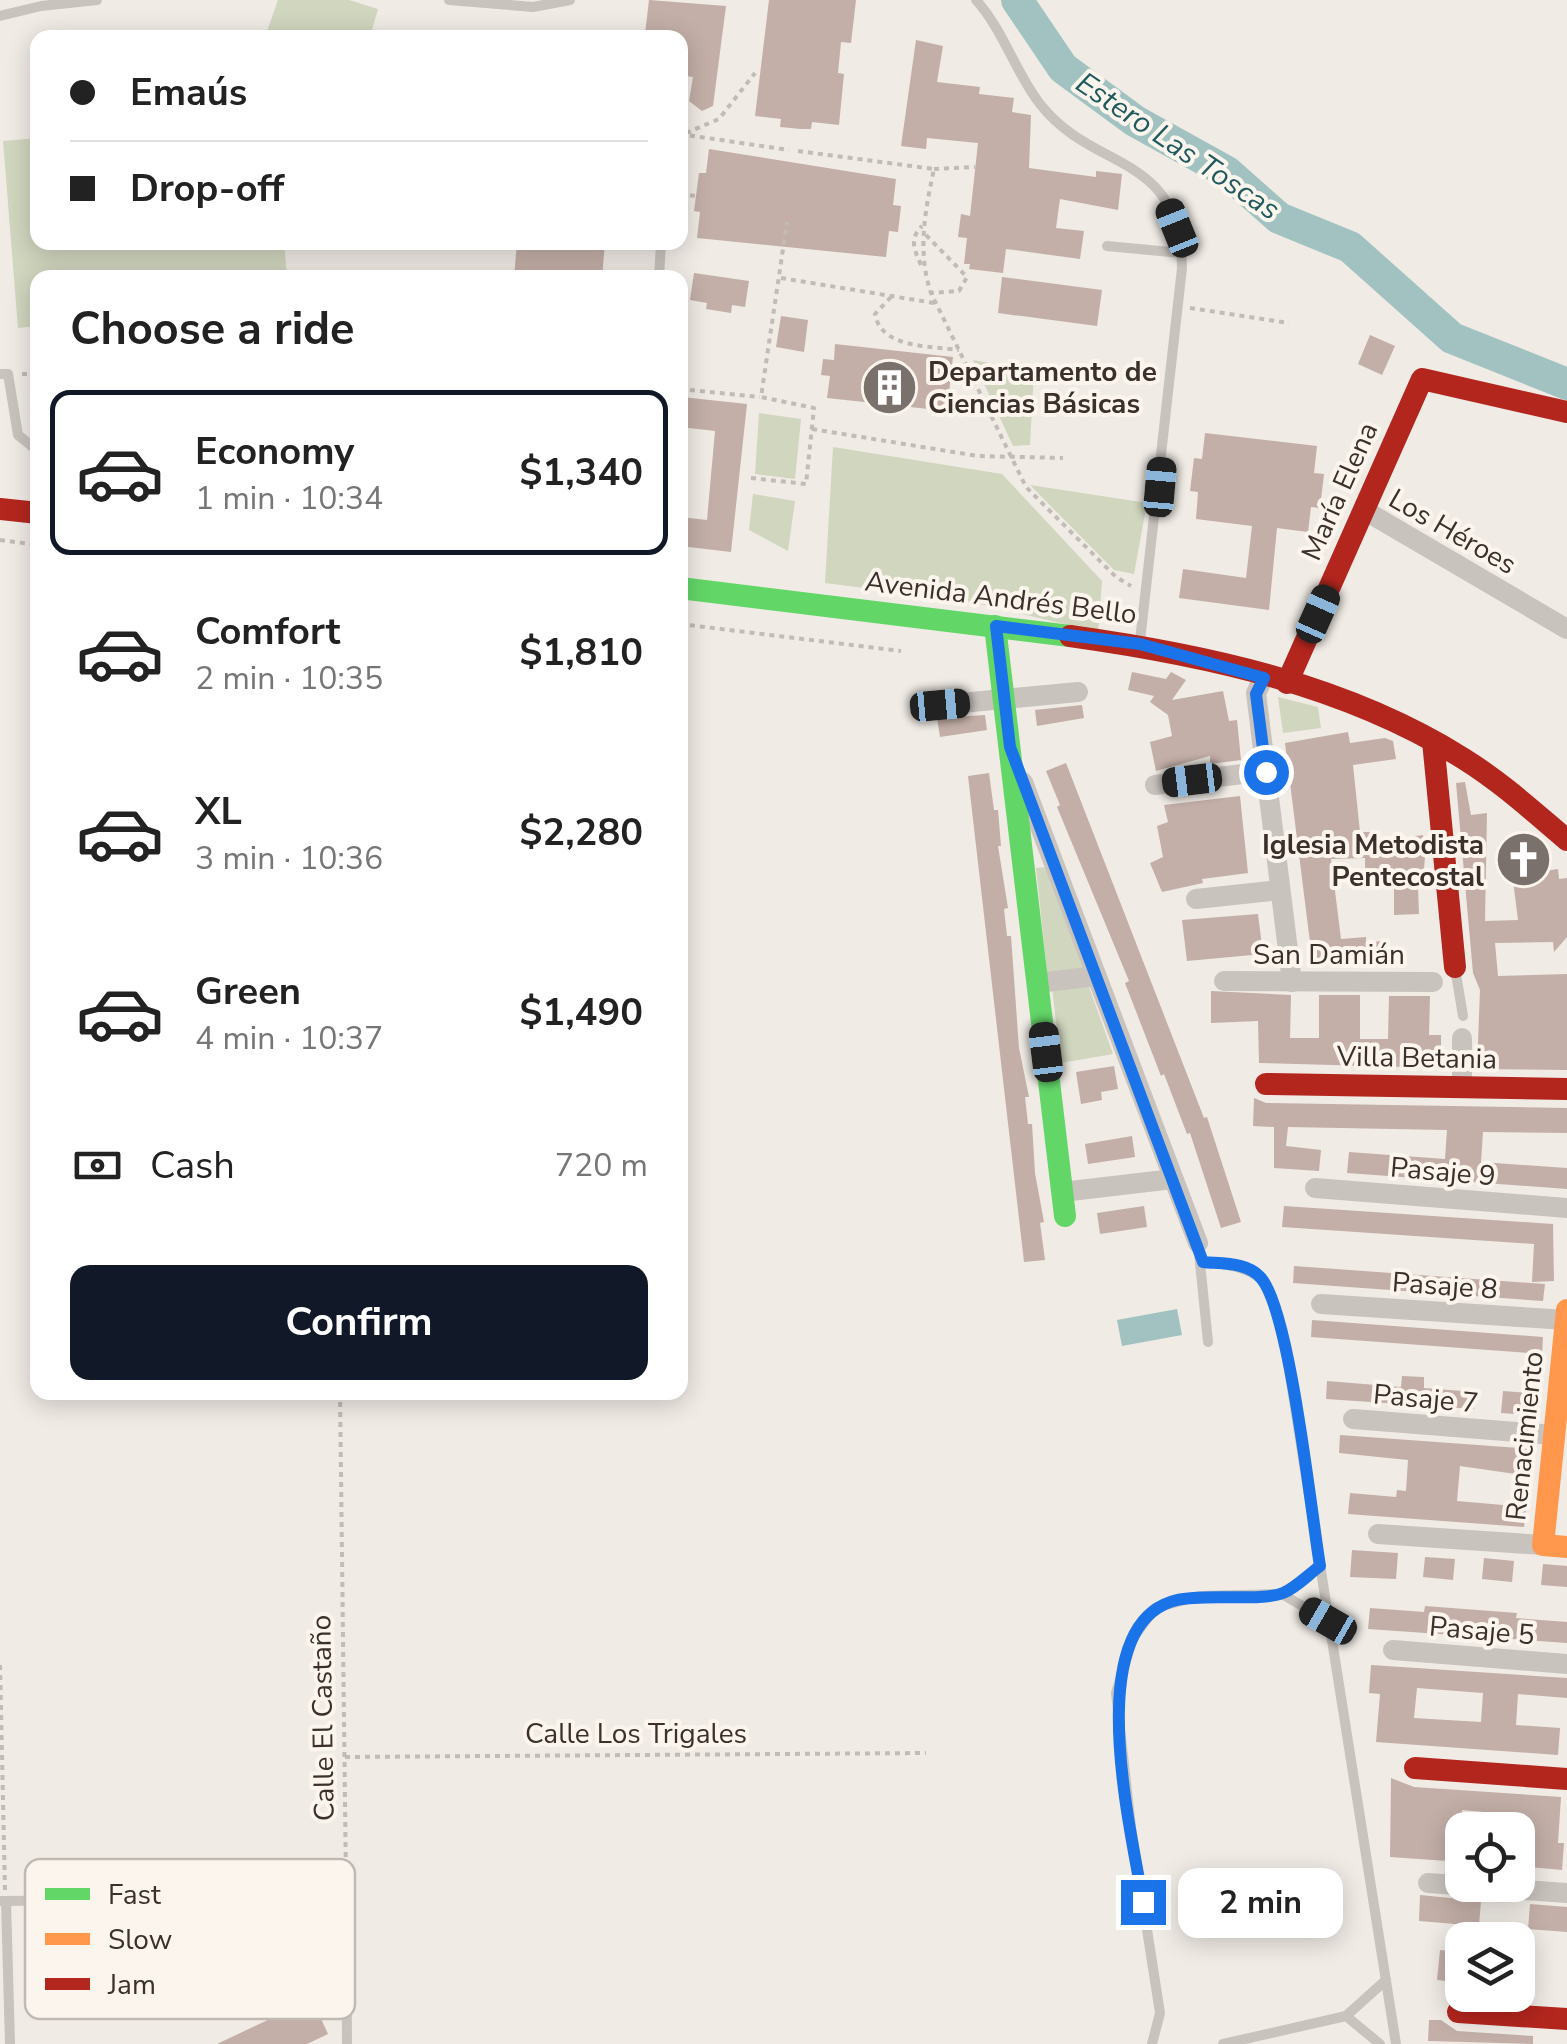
<!DOCTYPE html>
<meta charset="utf-8">
<style>
:root{--surface:#fff;--page:#f2f2f2;--text:#222;--muted:#767676;--line:#e0e0e0;--accent:#111827}
body{margin:0;font-family:"Nunito Sans",sans-serif;background:var(--page);color:var(--text);height:100vh;display:flex;flex-direction:column;font-size:38px;white-space:nowrap}
*{box-sizing:border-box;margin:0}
p{font-size:32px;color:var(--muted)}
.icon{flex:none;width:55px;height:55px;fill:none;stroke:currentColor;stroke-width:2;stroke-linecap:round;stroke-linejoin:round}
.map{position:relative;flex:1;overflow:hidden}
.side{position:absolute;left:30px;top:270px;width:658px;height:1130px;display:flex;flex-direction:column;background:var(--surface);border-radius:20px;box-shadow:0 5px 25px #0003}
.side>*{flex:none}
.banner{position:absolute;left:30px;top:30px;width:658px;height:220px;border-radius:20px;box-shadow:0 5px 25px #0003;display:grid;align-content:center;height:220px;padding:0 40px;background:var(--surface)}
.buttons{position:absolute;left:1445px;top:1812px;display:grid;gap:20px}
.buttons a{display:grid;place-items:center;width:90px;height:90px;border-radius:20px;background:var(--surface);box-shadow:0 5px 25px #0003;font-size:50px}
.end{position:absolute;width:45px;height:45px;margin:-22px;border:12px solid #1a73e8;background:#fff;box-shadow:0 0 0 5px #fff}
.from{border-radius:50%}
.bubble{position:absolute;height:70px;border-radius:20px;background:var(--surface);box-shadow:0 5px 25px #0003;font-size:32px;font-weight:700;line-height:70px;text-align:center}
.car{position:absolute;width:30px;height:60px;margin:-30px -15px;border-radius:12px;box-shadow:0 0 8px 2px #0007;background:linear-gradient(#222 24%,#8ab4d8 0 40%,#222 0 76%,#8ab4d8 0 86%,#222 0)}
.banner b{display:flex;align-items:center;gap:35px;height:95px;font-size:38px}
.banner b+b{border-top:2px solid var(--line)}
.banner i{width:25px;height:25px;background:var(--text)}
ul{padding:0;list-style:none}
li{display:flex;align-items:center;gap:30px;height:165px;margin:0 20px 15px;padding:0 20px;border:5px solid transparent;border-radius:20px}
li div{flex:1}
li b{display:block;font-size:38px}
li em{font-style:normal;font-weight:700}
li.active{border-color:var(--accent)}
li>.icon{width:90px;height:90px;stroke-width:1.5}
h2{padding:0 40px;font-size:45px;line-height:120px}
.pay{display:flex;align-items:center;gap:25px;height:110px;padding:0 40px;font-size:38px}
.pay p{margin-inline-start:auto}
.primary-button{display:flex;gap:20px;margin-top:auto;padding:20px 40px}
.primary-button a{flex:1;height:115px;border-radius:20px;background:var(--accent);color:#fff;font-size:40px;font-weight:700;line-height:115px;text-align:center}
.map>svg:first-child{display:block}
.green{fill:#d1d6bf}
.water{fill:#a1c2c1}
.lines{fill:none;stroke-linecap:round;stroke-linejoin:round}
.river{stroke:#a1c2c1;stroke-width:32}
.building{fill:#c3afa7;fill-rule:evenodd}
.path{stroke:#c2bbb6;stroke-width:4;stroke-dasharray:5 5;stroke-linecap:butt}
.lane{stroke:#c9c3be;stroke-width:10}
.street{stroke:#c9c3be;stroke-width:20}
.fast{stroke:#63d668;stroke-width:22}
.slow{stroke:#ff974d;stroke-width:22}
.jam{stroke:#b3261e;stroke-width:22}
.route{stroke:#1a73e8;stroke-width:12}
.labels{text-anchor:middle;stroke-width:8;stroke-linejoin:round;paint-order:stroke}
.poi-label{font-size:28px;font-weight:bold;fill:#3b302b;stroke:#fbf5ee;text-anchor:start}
.street-label{font-size:28px;fill:#3b302b;stroke:#fbf5ee}
.water-label{font-size:30px;font-style:italic;fill:#1f5a5e;stroke:#fbf5ee}
.key{fill:#fbf5ee;stroke:#c1bab4;stroke-width:2.5}
.key-label{font-size:28px;fill:#3b302b}
</style>
<div class="map">
<svg width="1567" height="2044" viewBox="0 0 1567 2044">
<rect width="100%" height="100%" fill="#f0ebe5"/>
<g class="green">
<polygon points="278,0 349,0 378,9 370,37 265,37"/>
<polygon points="37,138 38,242 284,243 287,277 38,278 37,326 18,328 3,141"/>
<polygon points="973,360 1034,371 1030,445 1013,446"/>
<polygon points="759,413 801,419 795,479 755,474"/>
<polygon points="833,447 1002,474 1102,581 1098,632 967,601 825,583"/>
<polygon points="1030,485 1147,503 1134,574 1114,570"/>
<polygon points="753,494 795,501 788,551 749,530"/>
<polygon points="1278,697 1318,707 1321,728 1283,733"/>
<polygon points="1046,867 1084,968 1047,972 1036,868"/>
<polygon points="1088,984 1113,1054 1061,1063 1052,988"/>
</g>
<polygon class="water" points="1177,1309 1182,1335 1122,1346 1117,1320"/>
<g class="lines">
<polyline class="river" points="1017,0 1063,68 1135,121 1227,172 1279,218 1350,247 1452,338 1567,384"/>
</g>
<g class="building">
<polygon points="649,0 726,6 713,106 702,111 689,101 693,77 680,75 680,38 645,34"/>
<polygon points="769,0 856,0 851,43 841,42 838,73 844,74 839,125 812,122 811,129 801,129 780,127 781,119 755,116"/>
<polygon points="916,40 943,46 937,82 980,87 979,94 1014,98 1012,112 1031,115 1029,168 1096,177 1096,171 1122,174 1118,210 1060,199 1056,228 1084,231 1080,259 1006,249 1003,273 969,269 970,264 964,264 967,238 958,237 961,214 970,216 978,143 927,138 926,149 901,146"/>
<polygon points="709,149 896,179 893,205 901,206 898,232 889,231 886,257 697,238 700,212 694,211 699,173 706,173"/>
<polygon points="517,242 605,242 602,278 514,278"/>
<polygon points="694,273 749,281 745,307 732,305 731,313 706,309 707,303 690,300"/>
<polygon points="1002,277 1102,290 1097,326 998,313"/>
<polygon points="781,316 808,320 804,352 776,347"/>
<polygon points="1370,335 1395,346 1382,375 1358,364"/>
<polygon points="835,344 953,357 947,411 827,398 830,376 821,375 823,359 834,360"/>
<polygon points="682,397 747,404 731,552 680,546 680,517 707,520 715,431 680,427"/>
<polygon points="1205,433 1317,446 1314,473 1324,474 1320,508 1311,507 1308,532 1277,528 1269,610 1179,598 1183,569 1246,578 1252,526 1196,519 1198,492 1190,491 1194,458 1202,459"/>
<polygon points="1132,672 1166,679 1171,672 1186,680 1172,700 1223,691 1229,721 1237,720 1241,760 1210,764 1210,756 1156,771 1150,742 1172,736 1168,715 1150,702 1154,696 1128,690"/>
<polygon points="1082,705 1084,718 1037,726 1035,710"/>
<polygon points="985,715 987,730 940,737 937,718"/>
<polygon points="1348,732 1350,743 1385,738 1393,741 1396,759 1353,765 1360,832 1372,832 1372,842 1423,835 1425,857 1423,881 1418,888 1419,914 1394,915 1394,884 1365,884 1365,858 1331,859 1341,939 1366,937 1366,943 1381,941 1383,962 1367,963 1366,959 1313,966 1285,743"/>
<polygon points="1066,763 1204,1118 1207,1117 1241,1222 1221,1228 1190,1133 1187,1134 1164,1074 1161,1076 1125,983 1129,981 1057,807 1060,805 1046,771"/>
<polygon points="989,773 994,810 998,810 1001,846 998,846 1008,908 1004,909 1007,936 1011,936 1019,1048 1029,1097 1025,1097 1028,1124 1032,1124 1035,1173 1044,1222 1040,1223 1045,1260 1024,1262 968,776"/>
<polygon points="1465,782 1471,815 1487,813 1485,921 1518,920 1508,840 1533,836 1538,872 1558,869 1559,879 1567,878 1567,937 1554,952 1553,942 1495,943 1498,976 1567,974 1567,1070 1477,1069 1480,990 1473,973 1456,783"/>
<polygon points="1240,796 1248,873 1202,879 1203,883 1162,892 1150,863 1163,857 1157,826 1168,822 1164,805"/>
<polygon points="1258,914 1263,954 1187,961 1182,920"/>
<polygon points="1211,991 1291,995 1290,1038 1319,1038 1319,995 1360,995 1360,1039 1388,1039 1389,996 1430,996 1429,1035 1441,1035 1441,1068 1259,1063 1258,1021 1211,1023"/>
<polygon points="1114,1066 1118,1089 1101,1092 1102,1100 1081,1104 1076,1072"/>
<polygon points="1254,1098 1266,1103 1567,1108 1567,1133 1483,1132 1481,1162 1567,1168 1567,1189 1347,1173 1349,1152 1445,1159 1447,1130 1288,1127 1286,1146 1321,1150 1319,1171 1274,1168 1274,1127 1253,1126"/>
<polygon points="1132,1136 1135,1157 1088,1164 1085,1144"/>
<polygon points="1144,1206 1147,1227 1100,1234 1097,1213"/>
<polygon points="1284,1206 1553,1224 1554,1281 1532,1282 1534,1244 1282,1227"/>
<polygon points="1294,1266 1545,1284 1543,1301 1293,1283"/>
<polygon points="1312,1320 1543,1337 1542,1354 1311,1337"/>
<polygon points="1402,1376 1424,1377 1424,1388 1475,1392 1474,1409 1326,1399 1327,1381 1401,1387"/>
<polygon points="1503,1391 1530,1393 1529,1415 1501,1413"/>
<polygon points="1340,1435 1532,1449 1530,1476 1460,1466 1457,1501 1526,1507 1524,1527 1348,1514 1350,1493 1396,1497 1397,1490 1406,1491 1408,1460 1339,1453"/>
<polygon points="1352,1550 1398,1553 1396,1579 1350,1577"/>
<polygon points="1425,1557 1455,1559 1453,1580 1423,1577"/>
<polygon points="1484,1558 1514,1561 1512,1582 1482,1579"/>
<polygon points="1543,1564 1567,1566 1567,1587 1541,1585"/>
<polygon points="1425,1606 1517,1613 1516,1618 1567,1622 1567,1643 1368,1629 1370,1608 1424,1612"/>
<path d="M1371,1665l196,13v20l-49,-4 -2,31 44,3 -2,27 -182,-13 4,-48 -11,-1zM1417,1688l66,5 -2,29 -67,-4z"/>
<polygon points="1391,1778 1414,1787 1561,1797 1558,1843 1564,1843 1562,1870 1518,1866 1518,1815 1462,1810 1462,1862 1390,1857"/>
<polygon points="1420,1895 1481,1901 1479,1926 1419,1921"/>
<polygon points="1530,1904 1567,1907 1567,1932 1528,1929"/>
<polygon points="1440,1950 1459,1952 1456,1982 1437,1980"/>
<polygon points="312,1999 328,2034 307,2044 217,2044"/>
<polygon points="1429,2020 1441,2020 1457,2031 1533,2036 1533,2044 1428,2041"/>
</g>
<g class="lines">
<g class="path">
<polyline points="686,133 719,119 755,73"/>
<polyline points="680,134 789,150"/>
<path d="M798,151l136,18c-9,42 -17,83 -3,124l95,194 90,90 15,9"/>
<polyline points="934,169 975,167"/>
<polyline points="680,194 696,196"/>
<polyline points="926,235 967,277 959,291 931,293"/>
<path d="M921,265c-7,-16 -12,-26 1,-39"/>
<polyline points="781,278 934,303"/>
<path d="M891,297l-16,17c6,35 57,32 84,36"/>
<polyline points="1190,308 1289,323"/>
<polyline points="22,374 38,374"/>
<polyline points="680,389 760,397"/>
<polyline points="812,429 978,456 1063,458"/>
<polyline points="751,478 806,484 814,408 761,397 787,222"/>
<polyline points="0,540 38,545"/>
<polyline points="680,624 901,651"/>
<polyline points="340,1392 346,1883"/>
<polyline points="0,1665 5,1890"/>
<polyline points="345,1757 926,1753"/>
</g>
<g class="lane">
<polyline points="449,0 533,7 570,0"/>
<path d="M976,0c28,31 39,72 64,104 55,70 140,46 142,164l-42,373"/>
<polyline points="0,16 41,6 97,0"/>
<polyline points="1107,246 1181,253"/>
<polyline points="659,278 661,242"/>
<polyline points="0,374 8,374 18,435 38,451"/>
<polyline points="1455,968 1463,1016"/>
<polyline points="1198,1243 1208,1342"/>
<path d="M1203,1261c69,9 65,20 82,83l111,700"/>
<polyline points="1282,1594 1328,1621"/>
<polyline points="0,1901 346,1898 347,2044"/>
<polyline points="6,1901 10,2044"/>
<polyline points="1346,2016 1386,1980"/>
<polyline points="1152,2044 1160,2013 1131,1827 1116,1693 1133,1638 1155,1608 1199,1596 1282,1594 1320,1566"/>
<polyline points="1223,2044 1346,2016 1380,2044"/>
</g>
<g class="street">
<polyline points="1364,510 1567,629"/>
<polyline points="1264,677 1256,693 1292,982"/>
<polyline points="940,705 1078,692"/>
<polyline points="1023,782 1198,1243"/>
<polyline points="1155,785 1266,771"/>
<polyline points="1196,899 1280,890"/>
<polyline points="1224,981 1433,982"/>
<polyline points="1038,983 1096,976"/>
<polyline points="1462,1087 1462,1038"/>
<polyline points="1315,1188 1567,1208"/>
<polyline points="1062,1192 1173,1179"/>
<polyline points="1321,1304 1566,1320"/>
<polyline points="1353,1419 1554,1435"/>
<polyline points="1378,1534 1543,1545"/>
<polyline points="1393,1650 1567,1664"/>
<polyline points="1428,1883 1567,1893"/>
</g>
<g class="fast">
<polyline points="680,588 1070,636"/>
<polyline points="995,626 1065,1216"/>
</g>
<polyline class="slow" points="1567,1310 1543,1545 1567,1547"/>
<g class="jam">
<polyline points="0,509 38,513"/>
<path d="M1070,636c136,19 277,49 394,123 37,23 70,53 103,81"/>
<polyline points="1287,683 1422,379 1567,412"/>
<polyline points="1433,741 1455,967"/>
<polyline points="1266,1084 1567,1089"/>
<polyline points="1415,1768 1567,1779"/>
<polyline points="1458,2012 1567,2019"/>
</g>
</g>
<g class="lines">
<path class="route" d="M1143,1902c-11,-69 -64,-279 34,-302 29,-7 83,2 106,-7 13,-5 26,-19 37,-27 -9,-54 -30,-255 -59,-288 -14,-16 -38,-14 -58,-16l-193,-515 -14,-121 144,18 124,34 -8,16 10,78"/>
</g>
<defs>
<symbol id="building-disc" viewBox="-11 -11 22 22"><circle r="9.5" fill="#7a716c" stroke="#fbf5ee"/><path d="M-4-6H4V6H1V3H-1V6H-4ZM-2.5-4.3h1.7v1.8h-1.7ZM.8-4.3h1.7v1.8H.8ZM-2.5-1h1.7V.8h-1.7ZM.8-1h1.7V.8H.8Z" fill="#fff"/></symbol>
<symbol id="church-disc" viewBox="-11 -11 22 22"><circle r="9.5" fill="#7a716c" stroke="#fbf5ee"/><path d="M-1.2-6h2.4v3.5h3.3v2.4h-3.3V6h-2.4V-.1h-3.3v-2.4h3.3Z" fill="#fff"/></symbol>
</defs>
<g fill-rule="evenodd">
<use href="#building-disc" x="858" y="356" width="63" height="63"/>
<use href="#church-disc" x="1492" y="828" width="63" height="63"/>
</g>
<g class="labels">
<g class="poi-label">
<text x="928" y="381">Departamento de<tspan x="928" dy="32">Ciencias Básicas</tspan></text>
<text x="1484" y="854" text-anchor="end">Iglesia Metodista<tspan x="1484" dy="32">Pentecostal</tspan></text>
</g>
<g class="street-label">
<text transform="translate(1339 491) rotate(-66)" y="10">María Elena</text>
<text transform="translate(1453 531) rotate(30)" y="10">Los Héroes</text>
<text transform="translate(1001 597) rotate(7)" y="10">Avenida Andrés Bello</text>
<text x="1329" y="964">San Damián</text>
<text transform="translate(1417 1057) rotate(1)" y="10">Villa Betania</text>
<text transform="translate(1443 1171) rotate(5)" y="10">Pasaje 9</text>
<text transform="translate(1445 1285) rotate(4)" y="10">Pasaje 8</text>
<text transform="translate(1426 1398) rotate(5)" y="10">Pasaje 7</text>
<text transform="translate(1524 1436) rotate(-84)" y="10">Renacimiento</text>
<text transform="translate(1482 1630) rotate(5)" y="10">Pasaje 5</text>
<text transform="translate(322 1718) rotate(-91)" y="10">Calle El Castaño</text>
<text x="636" y="1743">Calle Los Trigales</text>
</g>
<g class="water-label">
<text transform="translate(1178 146) rotate(34)" y="10">Estero Las Toscas</text>
</g>
</g>
<rect x="25" y="1859" width="330" height="160" rx="15" class="key"/>
<rect x="45" y="1888" width="45" height="12" fill="#63d668"/>
<rect x="45" y="1933" width="45" height="12" fill="#ff974d"/>
<rect x="45" y="1978" width="45" height="12" fill="#b3261e"/>
<g class="key-label">
<text x="108" y="1904">Fast</text>
<text x="108" y="1949">Slow</text>
<text x="108" y="1994">Jam</text>
</g>
</svg>
<div class="buttons">
<a><svg class="icon" aria-label="locate" viewBox="0 0 24 24"><circle cx="12" cy="12" r="6"/><path d="M12 2v4M12 18v4M2 12h4M18 12h4"/></svg></a>
<a><svg class="icon" aria-label="layers" viewBox="0 0 24 24"><path d="M12 4l9 5-9 5-9-5zM3 14l9 5 9-5"/></svg></a>
</div>
<i class="end from" style="left:1266px;top:772px"></i>
<i class="end" style="left:1143px;top:1902px"></i>
<div class="bubble" style="left:1178px;top:1868px;width:165px">2 min</div>
<i class="car" style="left:1177px;top:228px;rotate:338deg"></i>
<i class="car" style="left:1160px;top:487px;rotate:5deg"></i>
<i class="car" style="left:1318px;top:614px;rotate:24deg"></i>
<i class="car" style="left:940px;top:705px;rotate:85deg"></i>
<i class="car" style="left:1192px;top:780px;rotate:263deg"></i>
<i class="car" style="left:1046px;top:1052px;rotate:353deg"></i>
<i class="car" style="left:1328px;top:1621px;rotate:300deg"></i>
<div class="banner">
<b><i class="from"></i>Emaús</b>
<b><i></i>Drop-off</b>
</div>
<section class="side">
<h2>Choose a ride</h2>
<ul>
<li class="active"><svg class="icon" aria-label="car" viewBox="0 0 24 24"><path d="M5 17H2v-5l4-1 3-4h7l3 4 3 1v5h-3M9 17h6M6 11h13"/><circle cx="7" cy="17" r="2"/><circle cx="17" cy="17" r="2"/></svg><div><b>Economy</b><p>1 min · 10:34</p></div><em>$1,340</em></li>
<li><svg class="icon" aria-label="car" viewBox="0 0 24 24"><path d="M5 17H2v-5l4-1 3-4h7l3 4 3 1v5h-3M9 17h6M6 11h13"/><circle cx="7" cy="17" r="2"/><circle cx="17" cy="17" r="2"/></svg><div><b>Comfort</b><p>2 min · 10:35</p></div><em>$1,810</em></li>
<li><svg class="icon" aria-label="car" viewBox="0 0 24 24"><path d="M5 17H2v-5l4-1 3-4h7l3 4 3 1v5h-3M9 17h6M6 11h13"/><circle cx="7" cy="17" r="2"/><circle cx="17" cy="17" r="2"/></svg><div><b>XL</b><p>3 min · 10:36</p></div><em>$2,280</em></li>
<li><svg class="icon" aria-label="car" viewBox="0 0 24 24"><path d="M5 17H2v-5l4-1 3-4h7l3 4 3 1v5h-3M9 17h6M6 11h13"/><circle cx="7" cy="17" r="2"/><circle cx="17" cy="17" r="2"/></svg><div><b>Green</b><p>4 min · 10:37</p></div><em>$1,490</em></li>
</ul>
<div class="pay"><svg class="icon" aria-label="cash" viewBox="0 0 24 24"><path d="M3 7h18v10H3z"/><circle cx="12" cy="12" r="2"/></svg>Cash<p>720 m</p></div>
<div class="primary-button"><a>Confirm</a></div>
</section>
</div>
